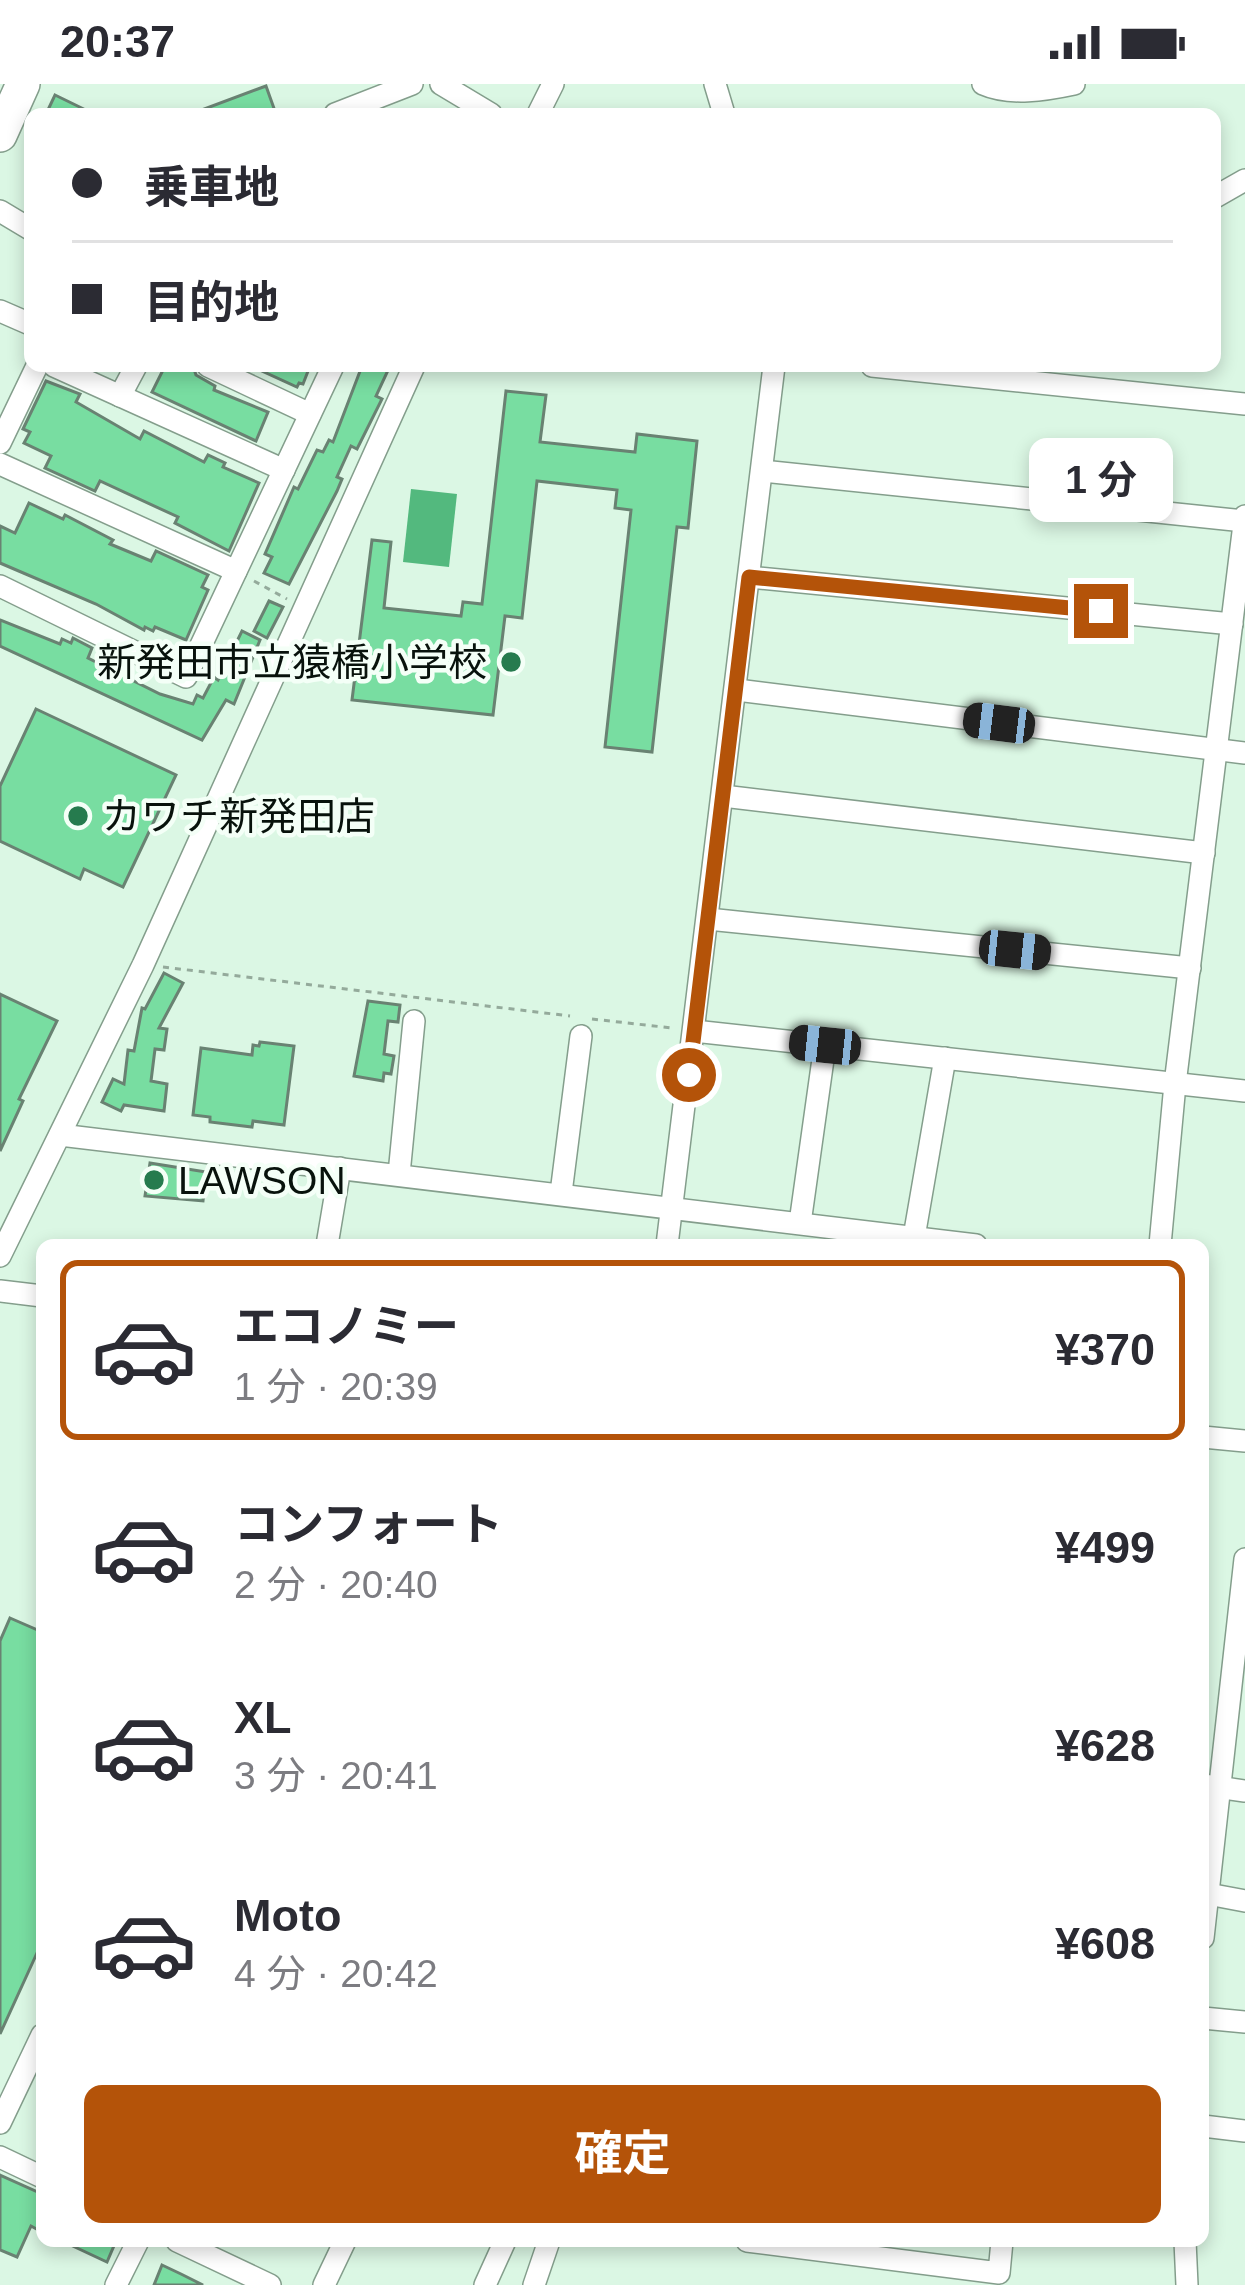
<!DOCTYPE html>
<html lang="ja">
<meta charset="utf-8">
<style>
:root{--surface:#fff;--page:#f2f2f3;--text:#2b2b33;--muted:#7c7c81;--line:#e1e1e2;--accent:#b45309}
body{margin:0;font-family:Arial,"Noto Sans JP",sans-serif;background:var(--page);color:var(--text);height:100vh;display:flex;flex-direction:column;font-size:45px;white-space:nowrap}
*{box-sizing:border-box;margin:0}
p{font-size:39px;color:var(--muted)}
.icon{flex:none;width:66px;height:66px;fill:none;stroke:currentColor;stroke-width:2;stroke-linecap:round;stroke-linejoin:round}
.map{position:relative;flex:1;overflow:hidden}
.drawer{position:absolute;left:36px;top:1155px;width:1173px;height:1008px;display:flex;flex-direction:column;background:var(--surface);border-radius:18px;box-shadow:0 6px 18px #0003}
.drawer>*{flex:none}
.guide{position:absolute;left:24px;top:24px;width:1197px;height:264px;border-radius:18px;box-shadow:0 6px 18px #0003;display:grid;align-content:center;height:264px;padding:0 48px;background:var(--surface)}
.end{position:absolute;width:54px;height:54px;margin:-27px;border:15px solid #b45309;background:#fff;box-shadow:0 0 0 6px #fff}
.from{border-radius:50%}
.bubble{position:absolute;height:84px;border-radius:18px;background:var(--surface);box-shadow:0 6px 18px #0003;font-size:39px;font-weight:700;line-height:84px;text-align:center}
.car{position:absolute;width:36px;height:72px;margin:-36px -18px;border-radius:15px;box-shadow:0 0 9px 3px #0007;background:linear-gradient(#222 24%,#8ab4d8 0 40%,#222 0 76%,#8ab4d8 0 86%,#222 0)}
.guide b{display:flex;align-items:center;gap:42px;height:114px;font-size:45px}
.guide b+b{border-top:3px solid var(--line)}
.guide i{width:30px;height:30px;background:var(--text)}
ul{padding:21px 0 0;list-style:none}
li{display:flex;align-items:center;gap:36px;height:180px;margin:0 24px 18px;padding:0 24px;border:6px solid transparent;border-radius:18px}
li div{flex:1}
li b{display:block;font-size:45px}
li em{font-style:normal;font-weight:700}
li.selected{border-color:var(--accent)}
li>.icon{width:108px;height:108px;stroke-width:1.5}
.button{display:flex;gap:24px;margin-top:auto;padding:24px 48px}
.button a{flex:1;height:138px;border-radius:18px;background:var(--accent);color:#fff;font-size:48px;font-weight:700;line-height:138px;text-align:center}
.status{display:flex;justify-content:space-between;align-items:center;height:84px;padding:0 60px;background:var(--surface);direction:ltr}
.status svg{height:33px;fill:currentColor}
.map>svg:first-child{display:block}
.water{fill:#53b97e}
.building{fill:#78dda1;stroke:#698272;stroke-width:3}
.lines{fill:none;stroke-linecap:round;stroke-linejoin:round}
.minor-casing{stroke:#849e8c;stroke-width:24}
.highway-casing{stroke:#849e8c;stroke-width:36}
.path{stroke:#94aa9b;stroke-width:3;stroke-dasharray:6 6;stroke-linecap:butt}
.minor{stroke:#fff;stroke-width:21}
.highway{stroke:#fff;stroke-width:33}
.route{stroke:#b45309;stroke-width:15}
.poi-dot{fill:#267b4e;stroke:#f4fff7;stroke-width:4.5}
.labels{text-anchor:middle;stroke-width:9;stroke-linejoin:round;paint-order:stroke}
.poi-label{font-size:39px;fill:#08120c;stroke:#f4fff7;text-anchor:start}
</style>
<div class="status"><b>20:37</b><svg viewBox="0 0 49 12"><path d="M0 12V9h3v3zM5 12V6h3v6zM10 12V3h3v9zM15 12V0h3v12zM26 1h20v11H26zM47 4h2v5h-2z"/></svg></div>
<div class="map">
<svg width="1245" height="2201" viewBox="0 0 1245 2201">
<rect width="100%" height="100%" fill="#dbf7e4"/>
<polygon class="water" points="411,405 457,410 449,483 403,478"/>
<g class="building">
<polygon points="266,2 276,30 196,30 196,28"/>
<polygon points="55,11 94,30 46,30"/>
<polygon points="165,282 193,282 196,291 215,302 214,306 268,328 256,357 152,308"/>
<polygon points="251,282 310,282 303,300 299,299 297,303"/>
<polygon points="362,282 390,282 376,312 382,315 357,365 351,362 337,393 342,395 337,407 289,500 264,489 272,473 265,470 294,403 298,405 317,366 323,368 329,356 333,358"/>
<polygon points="46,297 80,310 76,318 140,355 144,347 204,378 208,371 225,379 223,383 259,399 229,467 175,439 178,433 100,397 95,407 45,384 51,372 24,359 30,348 23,345"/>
<polygon points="506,307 546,311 540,358 635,368 637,350 697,357 688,444 677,443 652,668 605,663 631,426 615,424 617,406 537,397 522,534 505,532 493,631 352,616 372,456 391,458 384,524 461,532 463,518 482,520"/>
<polygon points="29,419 63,435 65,431 113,456 110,460 151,477 156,467 208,491 202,503 208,506 186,556 155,543 153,547 145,543 144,546 96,520 0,479 0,442 15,449"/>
<polygon points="269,517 283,523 267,554 254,547"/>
<polygon points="0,536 60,560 62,555 71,559 73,554 92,564 88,574 160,610 193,620 197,611 203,614 214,593 218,596 242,547 260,556 234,620 226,616 202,656 0,562"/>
<polygon points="36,625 176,691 123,803 84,785 80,795 0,757 0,702"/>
<polygon points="164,889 183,899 159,944 167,945 164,966 155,965 151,997 167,1000 164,1027 124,1021 121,1027 102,1018 113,995 124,1000 128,966 134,967 142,924 145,925"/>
<polygon points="0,910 57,937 19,1015 23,1017 0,1067"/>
<polygon points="368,917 400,921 398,938 388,937 384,970 394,972 391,990 384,989 383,997 354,992"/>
<polygon points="260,958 294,962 284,1041 253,1037 252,1043 210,1038 210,1033 193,1031 201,964 252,971 253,961 259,962"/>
<polygon points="150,1079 206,1088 203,1117 145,1112"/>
<polygon points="10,1534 42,1548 42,1858 0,1950 0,1557"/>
<polygon points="0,2091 42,2110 42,2148 31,2142 17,2173 0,2166"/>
<polygon points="62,2157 116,2157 107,2178"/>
<polygon points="162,2181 181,2190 203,2201 154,2201"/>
</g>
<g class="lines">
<defs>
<g id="minor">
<polyline points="441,0 491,30"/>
<polyline points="715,0 724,30"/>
<path d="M983,0c27,12 63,6 91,0"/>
<polyline points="335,30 412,0"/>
<polyline points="538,30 553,0"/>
<polyline points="1215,113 1245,96"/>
<polyline points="0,127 30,145"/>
<polyline points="0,227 30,240"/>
<polyline points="54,282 284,386"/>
<polyline points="208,282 310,330"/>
<polyline points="872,282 1245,320"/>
<polyline points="120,312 136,282"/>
<polyline points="0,359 37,282"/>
<polyline points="0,380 236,487"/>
<polyline points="762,387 1244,437"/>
<polyline points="749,493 1232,540"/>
<polyline points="0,502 186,593 333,282"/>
<polyline points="737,606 1245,669"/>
<polyline points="723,712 1204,769"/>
<polyline points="708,835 1190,884"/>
<polyline points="694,947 1245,1007"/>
<polyline points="60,1051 976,1161"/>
<polyline points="399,1090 414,937"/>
<polyline points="561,1109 581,952"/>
<polyline points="800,1139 825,961"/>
<polyline points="914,1153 945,974"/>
<polyline points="327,1161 340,1084"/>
<polyline points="667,1161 774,282"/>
<polyline points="1160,1161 1175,1000 1245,432"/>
<polyline points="0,1172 143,881 414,282"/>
<polyline points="0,1207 42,1212"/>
<polyline points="1203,1353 1245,1357"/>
<polyline points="1203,1701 1245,1707"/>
<polyline points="1208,1810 1245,1817"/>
<polyline points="1203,1854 1245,1475"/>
<polyline points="1203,1934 1245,1938"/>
<polyline points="0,2039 42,1951"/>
<polyline points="1203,2042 1245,2047"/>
<polyline points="0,2073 42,2093"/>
<polyline points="177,2157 270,2201"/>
<polyline points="747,2157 999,2189 1002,2157"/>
<polyline points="1185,2157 1187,2201"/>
<polyline points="116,2201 138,2157"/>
<polyline points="324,2201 345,2157"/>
<polyline points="485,2201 505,2157"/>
<polyline points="534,2201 549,2157"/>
</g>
<polyline id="highway" points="0,51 23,0"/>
</defs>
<use href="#minor" class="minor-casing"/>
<use href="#highway" class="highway-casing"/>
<g class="path">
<polyline points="254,497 287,515"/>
<polyline points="163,883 570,932"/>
<polyline points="592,935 672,944"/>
</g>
<use href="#minor" class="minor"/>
<use href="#highway" class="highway"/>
</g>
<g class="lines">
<polyline class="route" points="689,991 749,493 1101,527"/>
</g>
<g class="poi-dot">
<circle cx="511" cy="578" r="12"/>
<circle cx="78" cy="732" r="12"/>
<circle cx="154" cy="1096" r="12"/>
</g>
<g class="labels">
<g class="poi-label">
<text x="487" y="592" text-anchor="end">新発田市立猿橋小学校</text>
<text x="102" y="746">カワチ新発田店</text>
<text x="178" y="1110">LAWSON</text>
</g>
</g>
</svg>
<i class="end from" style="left:689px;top:991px"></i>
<i class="end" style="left:1101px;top:527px"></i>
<div class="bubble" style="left:1029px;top:354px;width:144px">1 分</div>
<i class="car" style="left:999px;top:639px;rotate:277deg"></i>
<i class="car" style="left:1015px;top:866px;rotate:96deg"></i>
<i class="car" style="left:825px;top:961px;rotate:276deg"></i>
<div class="guide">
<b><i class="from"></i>乗車地</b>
<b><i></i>目的地</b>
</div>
<section class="drawer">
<ul>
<li class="selected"><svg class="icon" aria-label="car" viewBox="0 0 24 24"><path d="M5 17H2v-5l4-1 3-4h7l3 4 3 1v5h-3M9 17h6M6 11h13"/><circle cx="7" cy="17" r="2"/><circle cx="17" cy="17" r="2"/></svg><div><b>エコノミー</b><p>1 分 · 20:39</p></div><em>¥370</em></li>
<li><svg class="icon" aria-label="car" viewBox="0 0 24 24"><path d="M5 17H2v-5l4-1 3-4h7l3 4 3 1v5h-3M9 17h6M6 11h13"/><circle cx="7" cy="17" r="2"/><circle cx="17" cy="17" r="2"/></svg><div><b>コンフォート</b><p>2 分 · 20:40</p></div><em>¥499</em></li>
<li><svg class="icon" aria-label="car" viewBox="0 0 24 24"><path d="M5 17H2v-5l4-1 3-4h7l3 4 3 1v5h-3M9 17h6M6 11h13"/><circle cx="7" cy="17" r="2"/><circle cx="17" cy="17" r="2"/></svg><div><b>XL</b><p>3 分 · 20:41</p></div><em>¥628</em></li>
<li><svg class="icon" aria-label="car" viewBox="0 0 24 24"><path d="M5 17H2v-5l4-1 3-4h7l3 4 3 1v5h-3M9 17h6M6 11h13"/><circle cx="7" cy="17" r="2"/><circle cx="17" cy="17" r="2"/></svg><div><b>Moto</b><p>4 分 · 20:42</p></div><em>¥608</em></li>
</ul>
<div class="button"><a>確定</a></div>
</section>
</div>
